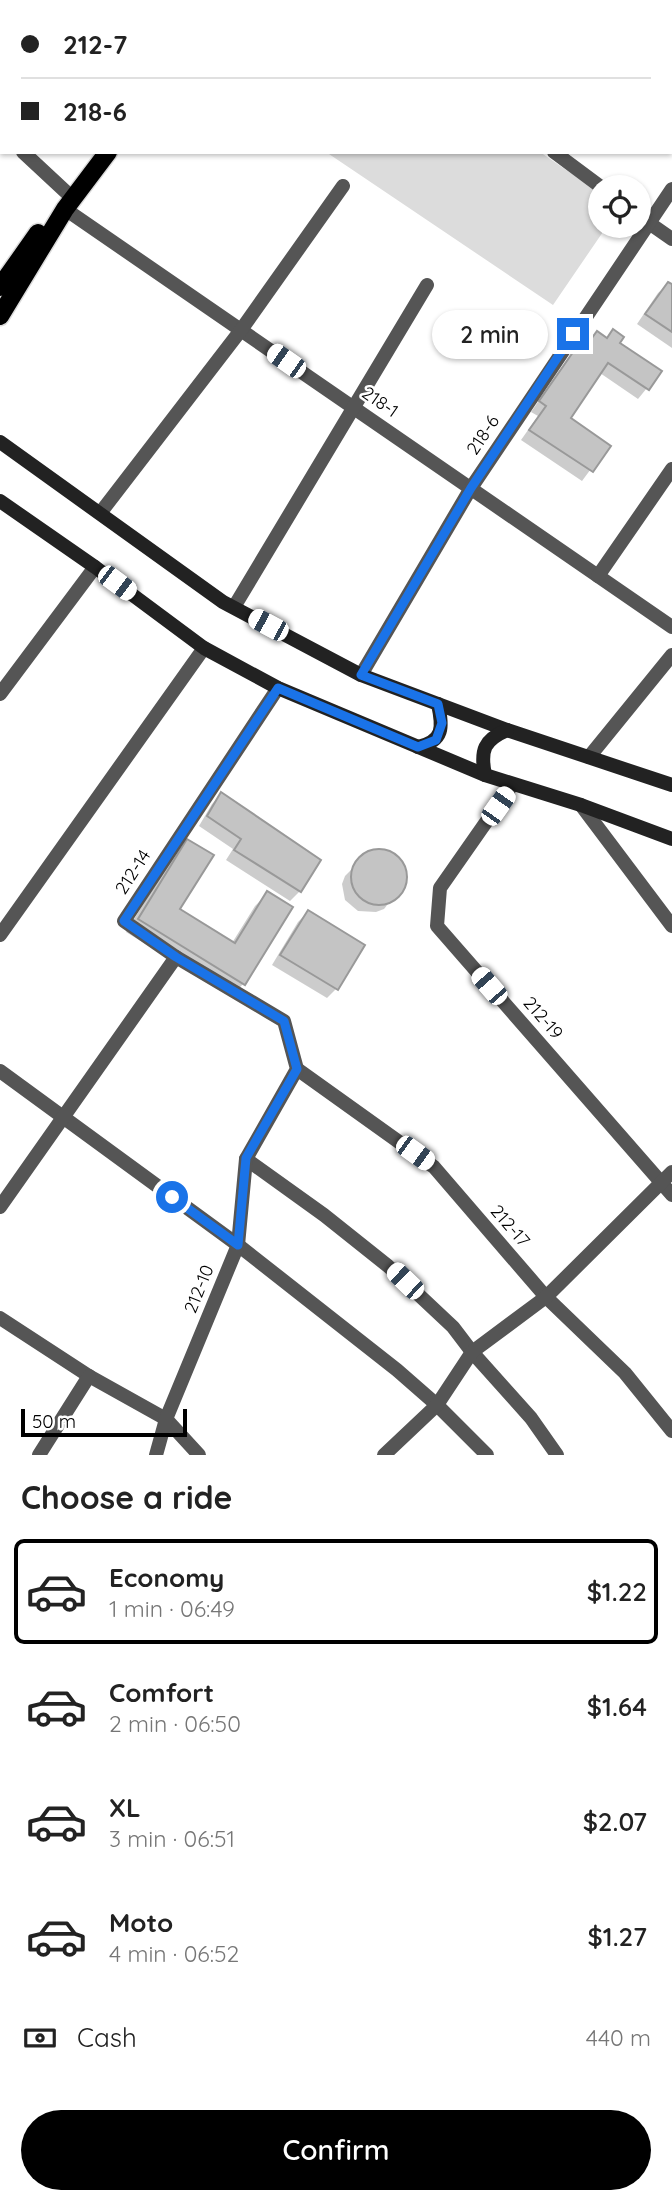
<!DOCTYPE html>
<meta charset="utf-8">
<style>
:root{--surface:#fff;--page:#f6f6f6;--text:#222;--muted:#767676;--line:#e0e0e0;--accent:#000}
body{margin:0;font-family:Quicksand,sans-serif;background:var(--page);color:var(--text);height:100vh;display:flex;flex-direction:column;font-size:26px;white-space:nowrap}
*{box-sizing:border-box;margin:0}
p{font-size:23px;color:var(--muted)}
.icon{flex:none;width:38px;height:38px;fill:none;stroke:currentColor;stroke-width:2;stroke-linecap:round;stroke-linejoin:round}
.map{position:relative;height:1455px;overflow:hidden}
.side{display:flex;flex-direction:column;background:var(--surface);flex:1}
.side>*{flex:none}
.guide{position:absolute;left:0px;top:0px;width:672px;height:154px;box-shadow:0 2px 5px #0004;display:grid;align-content:center;height:154px;padding:0 21px;background:var(--surface)}
.tools{position:absolute;left:588px;top:175px;display:grid;gap:14px}
.tools a{display:grid;place-items:center;width:63px;height:63px;border-radius:50%;background:var(--surface);box-shadow:0 2px 5px #0004;font-size:35px}
.scale{position:absolute;left:21px;bottom:18px;width:166px;box-sizing:border-box;padding-left:7px;border:4px solid #000;border-top:0;font-size:19px;line-height:24px;white-space:nowrap;color:#000;-webkit-text-stroke:5px #fff;paint-order:stroke}
.end{position:absolute;width:32px;height:32px;margin:-16px;border:9px solid #1a73e8;background:#fff;box-shadow:0 0 0 4px #fff}
.from{border-radius:50%}
.bubble{position:absolute;height:49px;border-radius:24px;background:var(--surface);box-shadow:0 2px 5px #0004;font-size:23px;font-weight:600;line-height:49px;text-align:center}
.car{position:absolute;width:21px;height:42px;margin:-21px -10px;border-radius:9px;box-shadow:0 0 5px 2px #0007;background:linear-gradient(#fff 24%,#345 0 40%,#fff 0 76%,#345 0 86%,#fff 0)}
.guide b{display:flex;align-items:center;gap:24px;height:66px;font-size:26px}
.guide b+b{border-top:2px solid var(--line)}
.guide i{width:18px;height:18px;background:var(--text)}
ul{padding:0;list-style:none}
li{display:flex;align-items:center;gap:21px;height:105px;margin:0 14px 10px;padding:0 7px;border:4px solid transparent;border-radius:10px}
li div{flex:1}
li b{display:block;font-size:26px}
li em{font-style:normal;font-weight:600}
li.active{border-color:var(--accent)}
li>.icon{width:63px;height:63px;stroke-width:1.5}
h2{padding:0 21px;font-size:32px;line-height:84px}
.pay{display:flex;align-items:center;gap:18px;height:77px;padding:0 21px;font-size:26px}
.pay p{margin-inline-start:auto}
.action{display:flex;gap:14px;margin-top:auto;padding:14px 21px}
.action a{flex:1;height:80px;border-radius:42px;background:var(--accent);color:#fff;font-size:28px;font-weight:600;line-height:80px;text-align:center}
.map>svg:first-child{display:block}
.green{fill:#dcdcdc}
.shadow{fill:#0003}
.building{fill:#c4c4c4;stroke:#999;stroke-width:2}
.lines{fill:none;stroke-linecap:round;stroke-linejoin:round}
.primary-casing{stroke:#dbdbdb;stroke-width:21}
.minor{stroke:#555;stroke-width:14}
.secondary{stroke:#222;stroke-width:14}
.primary{stroke:#000;stroke-width:18}
.route{stroke:#1a73e8;stroke-width:9}
.labels{text-anchor:middle;stroke-width:5;stroke-linejoin:round;paint-order:stroke}
.street-label{font-size:18px;fill:#000;stroke:#fff}
</style>
<div class="map">
<svg width="672" height="1455" viewBox="0 0 672 1455">
<rect width="100%" height="100%" fill="#fff"/>
<polygon class="green" points="326,152 540,152 600,193 600,226 607,226 553,305"/>
<g class="shadow">
<polygon points="668,284 672,287 672,348 637,324 658,293"/>
<polygon points="613,332 618,343 660,372 638,399 600,373 568,419 608,446 582,481 521,440 538,416 531,412 569,357 578,347 582,350 597,333 606,339"/>
<polygon points="222,794 318,860 300,891 290,901 226,860 233,849 199,826 212,804"/>
<polygon points="188,841 178,910 232,943 255,906 267,894 290,908 243,984 231,997 126,932 175,853"/>
<polygon points="383,851 391,854 403,866 404,884 384,909 376,912 358,911 345,900 342,884 345,876 367,854"/>
<polygon points="308,912 336,989 327,998 272,965 298,922"/>
</g>
<g class="building">
<polygon points="668,282 672,284 672,332 645,314"/>
<polygon points="613,329 624,337 620,343 662,371 649,390 608,363 571,418 611,446 593,472 529,430 546,406 539,401 578,345 584,349 597,331 607,338"/>
<polygon points="221,792 321,860 301,892 234,850 241,839 207,816"/>
<polygon points="187,839 214,855 180,909 235,943 267,891 293,907 245,985 138,919"/>
<circle cx="379" cy="877" r="28"/>
<polygon points="308,910 365,945 338,990 280,955"/>
</g>
<g class="lines">
<defs>
<g id="primary">
<polyline points="197,2 198,0"/>
<polyline points="223,2 224,0"/>
<polyline points="0,287 38,233"/>
<polyline points="0,316 65,209 108,152"/>
</g>
</defs>
<use href="#primary" class="primary-casing"/>
<g class="minor">
<polyline points="130,0 132,2"/>
<polyline points="340,0 342,2"/>
<polyline points="420,2 421,0"/>
<polyline points="630,2 632,0"/>
<polyline points="0,130 2,132"/>
<polyline points="23,152 66,192"/>
<polyline points="554,152 601,187"/>
<polyline points="65,209 672,627"/>
<polyline points="639,216 672,239"/>
<polyline points="101,512 241,330 343,186"/>
<polyline points="598,576 672,469"/>
<polyline points="234,607 427,285"/>
<polyline points="361,675 471,488 672,189"/>
<polyline points="0,694 95,567"/>
<polyline points="589,757 672,655"/>
<polyline points="512,785 440,888 437,926 672,1195"/>
<polyline points="581,805 672,926"/>
<polyline points="0,935 204,648"/>
<polyline points="297,1069 434,1167 546,1297 625,1373 672,1431"/>
<polyline points="0,1071 238,1245 397,1370 437,1405 487,1455"/>
<polyline points="246,1159 324,1215 388,1266 453,1327 472,1352 531,1418 557,1455"/>
<polyline points="0,1207 176,957"/>
<polyline points="0,1318 89,1376 166,1419 199,1455"/>
<polyline points="39,1455 89,1376"/>
<polyline points="156,1455 166,1419 238,1245 246,1159 297,1069 284,1021 176,957 124,921 278,688"/>
<polyline points="384,1455 437,1405 472,1352 546,1297 672,1172"/>
</g>
<g class="secondary">
<polyline points="0,442 223,602 361,675 507,730 672,785"/>
<polyline points="0,501 95,567 204,648 278,688 485,775 581,805 672,839"/>
<path d="M418,747c26,-6 25,-20 20,-43"/>
<path d="M485,775c-5,-25 -1,-35 22,-45"/>
</g>
<use href="#primary" class="primary"/>
</g>
<g class="lines">
<polyline class="route" points="172,1197 238,1245 246,1158 297,1069 284,1021 176,957 124,921 278,688 418,747 436,740 442,723 438,704 361,675 471,488 573,334"/>
</g>
<g class="labels">
<g class="street-label">
<text transform="translate(380 402) rotate(35)" y="6">218-1</text>
<text transform="translate(483 435) rotate(-56)" y="6">218-6</text>
<text transform="translate(133 872) rotate(-57)" y="6">212-14</text>
<text transform="translate(543 1018) rotate(49)" y="6">212-19</text>
<text transform="translate(510 1226) rotate(49)" y="6">212-17</text>
<text transform="translate(199 1289) rotate(-68)" y="6">212-10</text>
</g>
</g>
</svg>
<div class="tools">
<a><svg class="icon" aria-label="locate" viewBox="0 0 24 24"><circle cx="12" cy="12" r="6"/><path d="M12 2v4M12 18v4M2 12h4M18 12h4"/></svg></a>
</div>
<div class="scale">50 m</div>
<i class="end from" style="left:172px;top:1197px"></i>
<i class="end" style="left:573px;top:334px"></i>
<div class="bubble" style="left:432px;top:310px;width:116px">2 min</div>
<i class="car" style="left:286px;top:361px;rotate:305deg"></i>
<i class="car" style="left:117px;top:583px;rotate:127deg"></i>
<i class="car" style="left:268px;top:625px;rotate:298deg"></i>
<i class="car" style="left:498px;top:806px;rotate:35deg"></i>
<i class="car" style="left:489px;top:986px;rotate:319deg"></i>
<i class="car" style="left:415px;top:1153px;rotate:126deg"></i>
<i class="car" style="left:405px;top:1281px;rotate:314deg"></i>
<div class="guide">
<b><i class="from"></i>212-7</b>
<b><i></i>218-6</b>
</div>
</div>
<section class="side">
<h2>Choose a ride</h2>
<ul>
<li class="active"><svg class="icon" aria-label="car" viewBox="0 0 24 24"><path d="M5 17H2v-5l4-1 3-4h7l3 4 3 1v5h-3M9 17h6M6 11h13"/><circle cx="7" cy="17" r="2"/><circle cx="17" cy="17" r="2"/></svg><div><b>Economy</b><p>1 min · 06:49</p></div><em>$1.22</em></li>
<li><svg class="icon" aria-label="car" viewBox="0 0 24 24"><path d="M5 17H2v-5l4-1 3-4h7l3 4 3 1v5h-3M9 17h6M6 11h13"/><circle cx="7" cy="17" r="2"/><circle cx="17" cy="17" r="2"/></svg><div><b>Comfort</b><p>2 min · 06:50</p></div><em>$1.64</em></li>
<li><svg class="icon" aria-label="car" viewBox="0 0 24 24"><path d="M5 17H2v-5l4-1 3-4h7l3 4 3 1v5h-3M9 17h6M6 11h13"/><circle cx="7" cy="17" r="2"/><circle cx="17" cy="17" r="2"/></svg><div><b>XL</b><p>3 min · 06:51</p></div><em>$2.07</em></li>
<li><svg class="icon" aria-label="car" viewBox="0 0 24 24"><path d="M5 17H2v-5l4-1 3-4h7l3 4 3 1v5h-3M9 17h6M6 11h13"/><circle cx="7" cy="17" r="2"/><circle cx="17" cy="17" r="2"/></svg><div><b>Moto</b><p>4 min · 06:52</p></div><em>$1.27</em></li>
</ul>
<div class="pay"><svg class="icon" aria-label="cash" viewBox="0 0 24 24"><path d="M3 7h18v10H3z"/><circle cx="12" cy="12" r="2"/></svg>Cash<p>440 m</p></div>
<div class="action"><a>Confirm</a></div>
</section>
